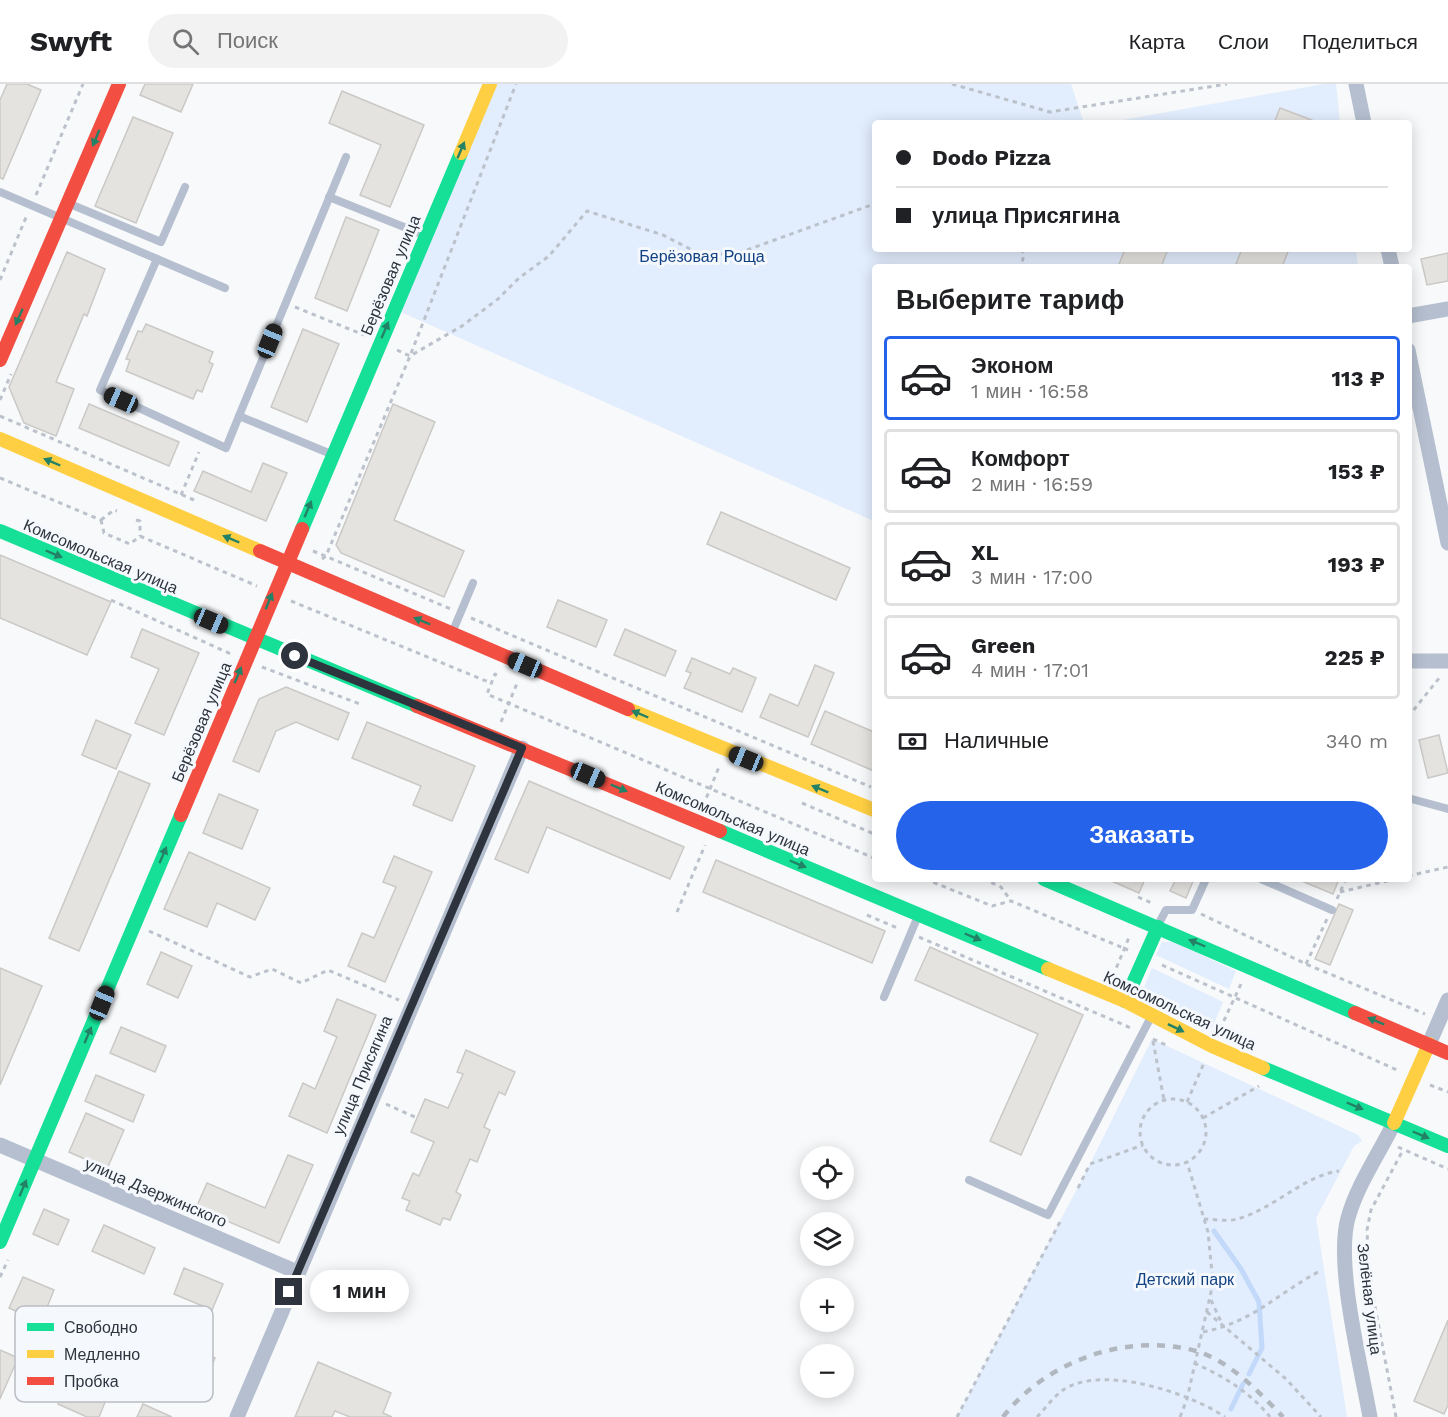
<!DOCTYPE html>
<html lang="ru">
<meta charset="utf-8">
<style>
:root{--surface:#fff;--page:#f2f2f2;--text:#202124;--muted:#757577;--line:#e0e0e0;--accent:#2563eb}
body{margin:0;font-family:"Work Sans",sans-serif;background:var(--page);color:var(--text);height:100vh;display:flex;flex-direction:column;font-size:22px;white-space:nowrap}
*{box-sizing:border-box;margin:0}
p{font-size:20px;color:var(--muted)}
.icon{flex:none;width:33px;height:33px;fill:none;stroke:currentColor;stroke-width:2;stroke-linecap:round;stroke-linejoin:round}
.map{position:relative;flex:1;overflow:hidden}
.drawer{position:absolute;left:872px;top:180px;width:540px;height:618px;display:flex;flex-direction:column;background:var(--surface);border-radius:6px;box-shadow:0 3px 15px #0003}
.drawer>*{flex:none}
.guide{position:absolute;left:872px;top:36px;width:540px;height:132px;border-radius:6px;box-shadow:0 3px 15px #0003;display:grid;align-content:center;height:132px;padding:0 24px;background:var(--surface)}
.buttons{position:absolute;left:800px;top:1062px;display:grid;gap:12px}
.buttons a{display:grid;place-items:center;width:54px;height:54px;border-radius:50%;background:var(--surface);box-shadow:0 3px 15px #0003;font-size:30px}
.end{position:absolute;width:27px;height:27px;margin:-14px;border:8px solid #2e343e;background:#fff;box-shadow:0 0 0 3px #fff}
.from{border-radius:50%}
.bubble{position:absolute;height:42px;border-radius:21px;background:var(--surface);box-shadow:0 3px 15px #0003;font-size:20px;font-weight:700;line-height:42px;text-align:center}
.car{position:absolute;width:18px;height:36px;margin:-18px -9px;border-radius:8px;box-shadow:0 0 4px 2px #0007;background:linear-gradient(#222 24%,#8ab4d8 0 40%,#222 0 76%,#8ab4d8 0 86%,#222 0)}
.guide b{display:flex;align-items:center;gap:21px;height:57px;font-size:22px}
.guide b+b{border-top:2px solid var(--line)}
.guide i{width:15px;height:15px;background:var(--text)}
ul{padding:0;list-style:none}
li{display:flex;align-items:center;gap:18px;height:84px;margin:0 12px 9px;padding:0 12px;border:3px solid var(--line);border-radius:6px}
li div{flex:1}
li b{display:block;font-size:22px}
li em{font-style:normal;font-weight:700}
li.current{border-color:var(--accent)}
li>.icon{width:54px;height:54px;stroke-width:1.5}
h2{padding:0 24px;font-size:27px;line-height:72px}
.pay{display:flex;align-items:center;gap:15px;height:66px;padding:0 24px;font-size:22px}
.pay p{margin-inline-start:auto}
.cta{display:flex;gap:12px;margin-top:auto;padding:12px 24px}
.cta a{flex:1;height:69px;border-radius:36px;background:var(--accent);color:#fff;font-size:24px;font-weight:700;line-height:69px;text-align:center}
header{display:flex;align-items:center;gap:36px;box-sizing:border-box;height:84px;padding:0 30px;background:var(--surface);border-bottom:2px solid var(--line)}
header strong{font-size:28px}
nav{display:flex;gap:33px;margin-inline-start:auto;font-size:21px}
.search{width:420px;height:54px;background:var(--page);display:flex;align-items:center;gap:15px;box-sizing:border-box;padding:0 21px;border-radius:33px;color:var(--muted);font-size:22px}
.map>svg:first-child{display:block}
.green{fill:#e2edfd}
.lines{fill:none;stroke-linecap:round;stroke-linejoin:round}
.stream{stroke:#c2d9f9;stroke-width:5}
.building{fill:#e5e3e0;stroke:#cbc9c6;stroke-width:1.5}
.path{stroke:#bcc2cb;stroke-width:3;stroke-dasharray:4.5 4.5;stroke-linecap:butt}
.lane{stroke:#b5bfcf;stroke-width:8}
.street{stroke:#b5bfcf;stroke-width:15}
.fast{stroke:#16e098;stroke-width:14}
.slow{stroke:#ffcf43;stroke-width:14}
.jam{stroke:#f24e42;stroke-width:14}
.rail{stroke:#b1b7bf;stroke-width:4.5;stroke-dasharray:8 8;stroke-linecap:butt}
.oneway{fill:#238166}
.route{stroke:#2e343e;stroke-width:8}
.labels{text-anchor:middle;stroke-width:6;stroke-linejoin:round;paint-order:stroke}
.park-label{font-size:16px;fill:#124283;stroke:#f5f8fd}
.street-label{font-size:16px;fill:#2e343e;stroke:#f5f8fd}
.key{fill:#f5f8fd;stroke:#b9bdc4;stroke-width:1.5}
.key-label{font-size:16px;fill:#2e343e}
</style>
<header>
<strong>Swyft</strong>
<div class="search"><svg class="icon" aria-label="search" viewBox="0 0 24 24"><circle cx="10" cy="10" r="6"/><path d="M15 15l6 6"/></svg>Поиск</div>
<nav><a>Карта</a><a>Слои</a><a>Поделиться</a></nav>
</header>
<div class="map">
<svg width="1448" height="1333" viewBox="0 0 1448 1333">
<rect width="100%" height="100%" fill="#f7f9fb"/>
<g class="green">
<polygon points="496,0 1071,0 1084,39 874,39 874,165 1356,165 1358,183 874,183 874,437 401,228"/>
<polygon points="1324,0 1336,0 1340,39 1106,39"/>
<polygon points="1162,858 1173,858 1236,887 1229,905 1156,871"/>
<polygon points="1152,884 1223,918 1212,944 1145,912 1142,908"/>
<polygon points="1152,955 1358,1051 1362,1057 1354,1062 1316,1134 1347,1333 957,1333 1090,1080"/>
</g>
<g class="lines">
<g class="stream">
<polyline points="1214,1147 1241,1185 1259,1218 1262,1264 1249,1290"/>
<polyline points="1231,1325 1243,1300"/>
</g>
</g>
<g class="building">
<polygon points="7,0 27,0 41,6 3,95 0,94 0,16"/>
<polygon points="145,0 193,0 181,28 140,11"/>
<polygon points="342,7 424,41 390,123 360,111 381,61 329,39"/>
<polygon points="1280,24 1314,37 1313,39 1274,39"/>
<polygon points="133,33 173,49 136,139 95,122"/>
<polygon points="346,133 379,146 347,227 315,214"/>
<polygon points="1125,165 1168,165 1161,183 1118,183"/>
<polygon points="1242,165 1289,165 1282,183 1245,183 1236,180"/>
<polygon points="67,168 105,185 87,232 84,230 56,298 74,305 56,352 24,339 9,303"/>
<polygon points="1448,169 1448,197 1427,201 1421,175"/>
<polygon points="146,240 213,268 209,278 213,280 202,308 197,306 193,315 126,287 130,276 126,275 138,247 142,248"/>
<polygon points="303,245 339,260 307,338 271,323"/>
<polygon points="89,320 179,358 169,382 79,344"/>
<polygon points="393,320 435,338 394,436 464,467 444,513 341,469 336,461"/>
<polygon points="263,379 287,389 266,437 194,407 203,387 251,408"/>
<polygon points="721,428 850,484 836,516 707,460"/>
<polygon points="0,471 111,518 87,571 0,534"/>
<polygon points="558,516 607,536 596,563 547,543"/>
<polygon points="142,545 199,569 164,651 135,639 159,585 131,573"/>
<polygon points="625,545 676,567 665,592 614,571"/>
<polygon points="692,574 730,590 733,584 756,594 742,628 684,604 691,589 686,587"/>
<polygon points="815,581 834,589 808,653 760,633 770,610 798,622"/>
<polygon points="286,603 349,629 338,656 296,638 276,647 259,688 233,677 259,615"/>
<polygon points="825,627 874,648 874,687 811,660"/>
<polygon points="96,636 131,651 116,685 82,671"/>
<polygon points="367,638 475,682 452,737 413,721 421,702 352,674"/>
<polygon points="1439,651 1448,689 1428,694 1419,656"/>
<polygon points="119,687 150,700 79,867 49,854"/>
<polygon points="529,697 684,763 670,795 547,743 528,789 495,775"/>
<polygon points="219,710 258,726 242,765 203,749"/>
<polygon points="189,768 270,804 255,836 217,819 207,843 164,825"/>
<polygon points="394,772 432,788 385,898 348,882 362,849 374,854 396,803 383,798"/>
<polygon points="716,776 885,847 872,879 703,808"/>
<polygon points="1107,795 1145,795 1139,809"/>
<polygon points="1176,795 1194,795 1186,814 1170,807"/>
<polygon points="1297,795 1339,795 1333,810"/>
<polygon points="1339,820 1353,826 1330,881 1315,875"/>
<polygon points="930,863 1083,931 1021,1071 990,1057 1038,950 915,896"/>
<polygon points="161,868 192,882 178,914 147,900"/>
<polygon points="0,884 42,902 0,1001"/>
<polygon points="337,915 376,931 327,1049 289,1032 303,999 315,1005 337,953 324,947"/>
<polygon points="121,943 166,962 155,988 110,969"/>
<polygon points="466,966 515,988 505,1011 499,1008 484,1043 490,1046 477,1078 470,1075 456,1108 461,1111 450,1136 443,1134 440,1141 406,1126 410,1117 402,1114 413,1089 419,1092 434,1058 411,1048 425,1015 448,1024 463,990 457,988"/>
<polygon points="96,991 144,1011 133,1038 85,1017"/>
<polygon points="86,1029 124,1046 107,1085 69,1068"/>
<polygon points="288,1071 313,1081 279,1159 196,1124 207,1099 265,1124"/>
<polygon points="44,1125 69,1136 58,1161 33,1150"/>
<polygon points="104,1141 155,1164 144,1190 92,1167"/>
<polygon points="184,1184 223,1200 212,1226 174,1210"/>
<polygon points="23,1193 54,1206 41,1238 9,1224"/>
<polygon points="1448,1236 1448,1321 1444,1330 1414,1317"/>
<polygon points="183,1261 215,1274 199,1312 167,1298"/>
<polygon points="0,1266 18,1274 0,1315"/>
<polygon points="318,1278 391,1309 383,1329 392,1333 350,1333 335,1327 332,1333 295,1333"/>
<polygon points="71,1289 110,1306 99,1333 87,1333 58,1320"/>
<polygon points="143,1320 172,1333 137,1333"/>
</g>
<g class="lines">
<g class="path">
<polyline points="952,0 1050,28 1227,0"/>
<polyline points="36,111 83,0"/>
<polyline points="1021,165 1024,170 1021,183"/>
<polyline points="0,196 27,131"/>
<polyline points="295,223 364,251"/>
<polyline points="397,266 410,272 462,242 498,215 519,194 549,172 587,127 663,151 696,168 733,171 874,120"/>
<polyline points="0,316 11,290"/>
<polyline points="0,332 194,416"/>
<polyline points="0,394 101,436"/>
<polyline points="181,411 199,368"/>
<polyline points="101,436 114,426 117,427"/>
<polyline points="101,436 104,449 130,460 140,452"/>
<polyline points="136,436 140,437 140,452"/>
<polyline points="140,452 257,502"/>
<polyline points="313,467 451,525"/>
<polyline points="322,475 326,472 410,272 516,0"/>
<polyline points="111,516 231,570"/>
<polyline points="291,517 491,599"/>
<polyline points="471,534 871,703"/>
<polyline points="262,583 360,620"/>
<polyline points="497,591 495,590 487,610 874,774"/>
<polyline points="1408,633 1440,593"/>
<polyline points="501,638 518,597"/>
<polyline points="802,719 874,750"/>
<polyline points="703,722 719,683"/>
<polyline points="1408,792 1448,783"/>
<polyline points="925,795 992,822 1011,817 1128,866"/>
<polyline points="983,795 1001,803 1011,817"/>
<polyline points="1340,808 1396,795"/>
<polyline points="1138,813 1154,820"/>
<polyline points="1337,815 1346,795"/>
<polyline points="677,828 705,761"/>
<polyline points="1201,830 1306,880 1425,930"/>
<polyline points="867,831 900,845"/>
<polyline points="149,847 250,893 272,885 301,899 328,886 399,916"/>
<polyline points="919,853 1131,944"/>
<polyline points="1306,880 1327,835"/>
<polyline points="1162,881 1397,986"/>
<polyline points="1113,892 1130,851"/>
<polyline points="1220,945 1241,900"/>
<polyline points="1153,955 1166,961"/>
<polyline points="1153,957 1164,1016"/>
<polyline points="1430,1001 1448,1008"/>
<circle cx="1173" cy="1048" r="33"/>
<polyline points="1187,1018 1204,979"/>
<polyline points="386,1020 417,1034"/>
<polyline points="1203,1034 1259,1002"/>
<polyline points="1398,1063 1448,1085"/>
<polyline points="1078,1104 1090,1080 1143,1061"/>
<path d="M1204,1135c10,0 23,3 33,0 35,-9 68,-44 102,-48"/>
<polyline points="0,1193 8,1176"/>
<polyline points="1211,1216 1222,1240"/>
<polyline points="1207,1228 1286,1295 1321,1333"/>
<path d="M1203,1248c49,-9 76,-40 119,-62"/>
<path d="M1194,1279c29,13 56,29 76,54"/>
<polyline points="957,1333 1061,1136"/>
<path d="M1037,1333c8,-8 16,-20 26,-27 39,-26 127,3 162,27"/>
<polyline points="1180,1333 1187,1315 1213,1199 1208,1148 1187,1078"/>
<polyline points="1396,1333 1369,1191 1367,1146 1371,1126 1403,1066"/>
</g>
<g class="lane">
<polyline points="0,108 157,175 100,306 226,364 239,332 331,370"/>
<polyline points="329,113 424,151"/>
<polyline points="70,120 161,158 185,103"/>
<polyline points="157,175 225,204"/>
<polyline points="239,332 346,73"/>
<polyline points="452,549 473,499"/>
<polyline points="1408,714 1448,725"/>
<polyline points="1261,795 1332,826"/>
<polyline points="1158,841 1166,826 1192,826 1206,795"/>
<polyline points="884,913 918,832"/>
<polyline points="969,1096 1048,1131 1151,933"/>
</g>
<g class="street">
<polyline points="1356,0 1364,39"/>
<polyline points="1388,165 1392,183"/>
<polyline points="1408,232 1448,225"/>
<polyline points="1408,266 1448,459"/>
<polyline points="1408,577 1448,577"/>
<polyline points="1429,960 1448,916"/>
<polyline points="0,1061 297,1188"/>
<polyline points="237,1333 522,664"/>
<path d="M1370,1333c-9,-51 -35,-153 -22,-199 9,-33 31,-64 46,-95"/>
</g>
<g class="fast">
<polyline points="302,445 461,69"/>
<polyline points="0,447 417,622"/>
<polyline points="720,747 1048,885"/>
<polyline points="1044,795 1355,929"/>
<polyline points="1125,917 1158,843"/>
<polyline points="1263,984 1448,1062"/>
<polyline points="0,1158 181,731"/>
</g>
<g class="slow">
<polyline points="461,69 490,0"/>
<polyline points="0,355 260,467"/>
<polyline points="628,625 874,726"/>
<polyline points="1048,885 1125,917 1212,962 1263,984"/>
<polyline points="1394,1039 1429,960"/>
</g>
<g class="jam">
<polyline points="0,276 119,0"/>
<polyline points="260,467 628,625"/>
<polyline points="417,622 720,747"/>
<polyline points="181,731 302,445"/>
<polyline points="1355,929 1448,969"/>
</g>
<path class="rail" d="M1003,1333c43,-56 124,-85 193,-66 34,10 63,41 87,66"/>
</g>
<defs><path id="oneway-solid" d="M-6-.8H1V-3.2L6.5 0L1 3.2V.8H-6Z" transform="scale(1.5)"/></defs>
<g class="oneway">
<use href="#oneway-solid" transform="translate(96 54) rotate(113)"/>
<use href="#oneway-solid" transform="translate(461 66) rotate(-67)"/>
<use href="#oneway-solid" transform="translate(19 233) rotate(114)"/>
<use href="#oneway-solid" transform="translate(385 246) rotate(-67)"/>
<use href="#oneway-solid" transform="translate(52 378) rotate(-157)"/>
<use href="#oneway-solid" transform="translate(308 425) rotate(-67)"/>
<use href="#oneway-solid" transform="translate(231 455) rotate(-157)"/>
<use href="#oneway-solid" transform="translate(54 470) rotate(23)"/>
<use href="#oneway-solid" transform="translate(269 517) rotate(-68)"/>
<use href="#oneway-solid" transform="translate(422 537) rotate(-157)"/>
<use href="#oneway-solid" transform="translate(238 591) rotate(-67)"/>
<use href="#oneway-solid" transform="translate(640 630) rotate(-157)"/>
<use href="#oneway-solid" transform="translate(619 704) rotate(23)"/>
<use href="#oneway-solid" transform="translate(820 705) rotate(-158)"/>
<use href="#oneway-solid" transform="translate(163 771) rotate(-67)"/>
<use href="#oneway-solid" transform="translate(798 780) rotate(23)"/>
<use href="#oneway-solid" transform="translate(973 853) rotate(23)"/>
<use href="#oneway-solid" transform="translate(1197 859) rotate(-157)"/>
<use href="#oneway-solid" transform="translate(1376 937) rotate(-157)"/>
<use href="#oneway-solid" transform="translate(1176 944) rotate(26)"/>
<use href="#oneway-solid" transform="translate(88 951) rotate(-67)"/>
<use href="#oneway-solid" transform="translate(1355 1022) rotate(23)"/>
<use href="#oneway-solid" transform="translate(1421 1051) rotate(23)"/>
<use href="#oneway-solid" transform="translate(23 1104) rotate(-67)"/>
</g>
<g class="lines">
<polyline class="route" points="289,1208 522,664 295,572"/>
</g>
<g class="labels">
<g class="park-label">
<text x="702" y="178">Берёзовая Роща</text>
<text x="1185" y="1201">Детский парк</text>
</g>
<g class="street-label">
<text transform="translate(390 191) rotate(-67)" y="6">Берёзовая улица</text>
<text transform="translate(101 472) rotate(23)" y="6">Комсомольская улица</text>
<text transform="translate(201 638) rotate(-67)" y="6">Берёзовая улица</text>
<text transform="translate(733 734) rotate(23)" y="6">Комсомольская улица</text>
<text transform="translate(1180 926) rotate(25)" y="6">Комсомольская улица</text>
<text transform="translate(362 991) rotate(-67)" y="6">улица Присягина</text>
<text transform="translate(156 1108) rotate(23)" y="6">улица Дзержинского</text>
<text transform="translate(1370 1215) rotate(83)" y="6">Зелёная улица</text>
</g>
</g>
<rect x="15" y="1222" width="198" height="96" rx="9" class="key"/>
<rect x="27" y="1239" width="27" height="8" fill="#16e098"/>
<rect x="27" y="1266" width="27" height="8" fill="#ffcf43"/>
<rect x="27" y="1293" width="27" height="8" fill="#f24e42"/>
<g class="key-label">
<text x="64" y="1249">Свободно</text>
<text x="64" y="1276">Медленно</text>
<text x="64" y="1303">Пробка</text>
</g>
</svg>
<div class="buttons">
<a><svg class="icon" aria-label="locate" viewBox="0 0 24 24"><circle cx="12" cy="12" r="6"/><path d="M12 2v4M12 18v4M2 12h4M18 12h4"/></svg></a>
<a><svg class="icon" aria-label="layers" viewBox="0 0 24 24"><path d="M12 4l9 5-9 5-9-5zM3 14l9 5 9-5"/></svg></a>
<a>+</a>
<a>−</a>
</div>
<i class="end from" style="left:295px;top:572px"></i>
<i class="end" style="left:289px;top:1208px"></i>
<div class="bubble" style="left:310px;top:1186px;width:99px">1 мин</div>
<i class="car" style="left:270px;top:257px;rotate:22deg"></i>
<i class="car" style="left:121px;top:316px;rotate:294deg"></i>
<i class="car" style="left:211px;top:537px;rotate:113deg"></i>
<i class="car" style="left:525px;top:581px;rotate:293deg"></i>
<i class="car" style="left:746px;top:675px;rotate:292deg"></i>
<i class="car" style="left:588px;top:691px;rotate:113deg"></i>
<i class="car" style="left:102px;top:919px;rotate:22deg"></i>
<div class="guide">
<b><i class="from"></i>Dodo Pizza</b>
<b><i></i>улица Присягина</b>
</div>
<section class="drawer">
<h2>Выберите тариф</h2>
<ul>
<li class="current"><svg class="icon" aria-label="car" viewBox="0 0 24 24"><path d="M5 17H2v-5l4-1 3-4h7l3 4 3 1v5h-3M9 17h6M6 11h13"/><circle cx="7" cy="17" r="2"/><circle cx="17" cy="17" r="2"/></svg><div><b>Эконом</b><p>1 мин · 16:58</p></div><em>113 ₽</em></li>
<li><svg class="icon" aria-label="car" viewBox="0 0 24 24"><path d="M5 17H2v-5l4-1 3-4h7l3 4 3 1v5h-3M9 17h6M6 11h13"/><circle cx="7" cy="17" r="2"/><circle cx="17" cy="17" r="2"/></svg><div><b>Комфорт</b><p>2 мин · 16:59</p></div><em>153 ₽</em></li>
<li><svg class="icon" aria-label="car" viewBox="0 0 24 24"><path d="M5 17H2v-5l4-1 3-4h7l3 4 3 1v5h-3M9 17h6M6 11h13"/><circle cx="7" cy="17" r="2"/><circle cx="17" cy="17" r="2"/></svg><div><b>XL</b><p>3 мин · 17:00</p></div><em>193 ₽</em></li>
<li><svg class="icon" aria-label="car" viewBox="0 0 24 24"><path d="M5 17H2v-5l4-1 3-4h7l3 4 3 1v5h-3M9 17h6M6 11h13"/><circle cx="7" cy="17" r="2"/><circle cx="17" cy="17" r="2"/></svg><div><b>Green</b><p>4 мин · 17:01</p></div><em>225 ₽</em></li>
</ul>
<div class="pay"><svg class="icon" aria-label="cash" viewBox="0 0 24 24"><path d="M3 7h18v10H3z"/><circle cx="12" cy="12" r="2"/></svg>Наличные<p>340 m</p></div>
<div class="cta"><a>Заказать</a></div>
</section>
</div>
